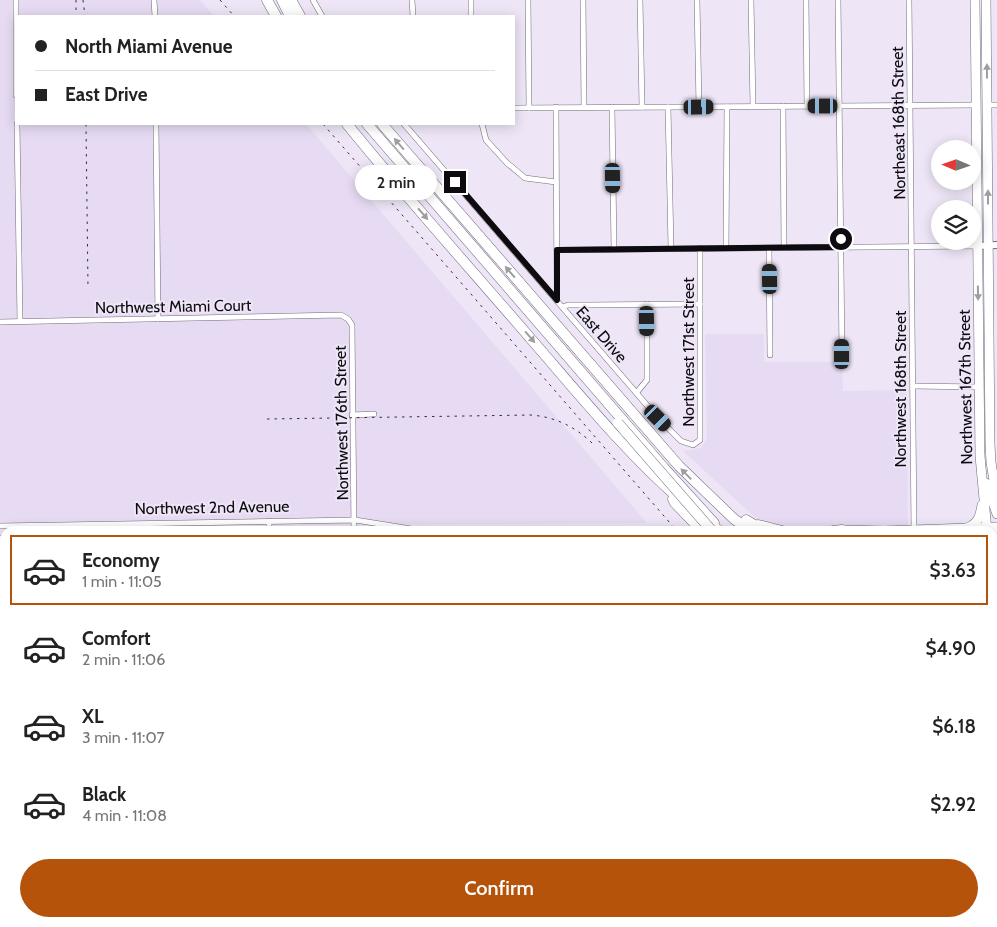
<!DOCTYPE html>
<meta charset="utf-8">
<style>
:root{--surface:#fff;--page:#f6f6f6;--text:#222;--muted:#767676;--line:#e0e0e0;--accent:#b45309}
body{margin:0;font-family:Cabin,sans-serif;background:var(--page);color:var(--text);height:100vh;display:flex;flex-direction:column;font-size:19px;white-space:nowrap}
*{box-sizing:border-box;margin:0}
p{font-size:16px;color:var(--muted)}
.icon{flex:none;width:28px;height:28px;fill:none;stroke:currentColor;stroke-width:2;stroke-linecap:round;stroke-linejoin:round}
.map{position:relative;flex:1;overflow:hidden}
.drawer{position:absolute;left:0px;top:526px;width:998px;height:401px;display:flex;flex-direction:column;background:var(--surface);border-radius:15px 15px 0 0;box-shadow:0 2px 12px #0003}
.drawer>*{flex:none}
.banner{position:absolute;left:15px;top:15px;width:500px;height:110px;border-radius:0px;box-shadow:0 2px 12px #0003;display:grid;align-content:center;height:110px;padding:0 20px;background:var(--surface)}
.needle{width:32px;rotate:272deg}
.tools{position:absolute;left:931px;top:140px;display:grid;gap:10px}
.tools a{display:grid;place-items:center;width:50px;height:50px;border-radius:50%;background:var(--surface);box-shadow:0 2px 12px #0003;font-size:25px}
.end{position:absolute;width:22px;height:22px;margin:-11px;border:6px solid #0d0b10;background:#fff;box-shadow:0 0 0 2px #fff}
.from{border-radius:50%}
.bubble{position:absolute;height:35px;border-radius:18px;background:var(--surface);box-shadow:0 2px 12px #0003;font-size:16px;font-weight:600;line-height:35px;text-align:center}
.car{position:absolute;width:15px;height:30px;margin:-15px -8px;border-radius:6px;box-shadow:0 0 4px 1px #0007;background:linear-gradient(#222 24%,#8ab4d8 0 40%,#222 0 76%,#8ab4d8 0 86%,#222 0)}
.banner b{display:flex;align-items:center;gap:18px;height:48px;font-size:19px}
.banner b+b{border-top:1px solid var(--line)}
.banner i{width:12px;height:12px;background:var(--text)}
ul{padding:9px 0 0;list-style:none}
li{display:flex;align-items:center;gap:15px;height:70px;margin:0 10px 8px;padding:0 10px;border:2px solid transparent;border-radius:0px}
li div{flex:1}
li b{display:block;font-size:19px}
li em{font-style:normal;font-weight:600}
li.active{border-color:var(--accent)}
li>.icon{width:45px;height:45px;stroke-width:1.5}
.button{display:flex;gap:10px;margin-top:auto;padding:10px 20px}
.button a{flex:1;height:58px;border-radius:30px;background:var(--accent);color:#fff;font-size:20px;font-weight:600;line-height:58px;text-align:center}
.map>svg:first-child{display:block}
.built{fill:#e6dbf3}
.grass{fill:url(#grass-dots)}
.lines{fill:none;stroke-linecap:round;stroke-linejoin:round}
.minor-casing{stroke:#716a79;stroke-width:6}
.tertiary-casing{stroke:#716a79;stroke-width:8}
.primary-casing{stroke:#716a79;stroke-width:10}
.motorway-casing{stroke:#716a79;stroke-width:11}
.minor{stroke:#fff;stroke-width:5}
.tertiary{stroke:#fff;stroke-width:6}
.primary{stroke:#fff;stroke-width:9}
.motorway{stroke:#fff;stroke-width:10}
.rail{stroke:#343138;stroke-width:1;stroke-dasharray:2.5 5;stroke-linecap:butt}
.motorway-bridge-casing{stroke:#716a79;stroke-width:11;stroke-linecap:butt}
.motorway-bridge{stroke:#fff;stroke-width:10}
.oneway{fill:#9e9d9f}
.route{stroke:#0d0b10;stroke-width:6}
.labels{text-anchor:middle;stroke-width:4;stroke-linejoin:round;paint-order:stroke}
.street-label{font-size:16px;fill:#0d0b10;stroke:#eee6f7}
</style>
<div class="map">
<svg width="997" height="927" viewBox="0 0 997 927">
<defs>
<pattern id="grass-dots" width="8" height="8" patternUnits="userSpaceOnUse" patternTransform="scale(1.25)"><rect width="8" height="8" fill="#cfe295"/><path d="M2 2h.1M6 6h.1" fill="none" stroke="#b1c17f" stroke-width="1.8" stroke-linecap="round"/></pattern>
</defs>
<rect width="100%" height="100%" fill="#eee6f7"/>
<g class="built">
<polygon points="0,0 200,0 214,16 16,16 16,124 306,124 647,523 0,527"/>
<polygon points="705,334 764,334 764,362 842,362 843,391 907,390 908,526 776,526 760,522 683,451 701,448 707,438"/>
</g>
<g class="grass">
<polygon points="993,906 997,911 997,927 885,927 889,922 992,922"/>
<polygon points="809,923 809,922 841,923 836,927 804,927 800,923"/>
</g>
<g class="lines">
<defs>
<g id="minor">
<polyline points="16,0 16,95"/>
<polyline points="154,0 155,16"/>
<polyline points="313,0 322,16"/>
<polyline points="412,0 413,16"/>
<polyline points="471,0 471,16"/>
<polyline points="528,0 529,108"/>
<polyline points="583,0 584,107"/>
<polyline points="640,0 642,107"/>
<polyline points="697,0 699,107"/>
<polyline points="751,0 753,106"/>
<polyline points="806,0 807,106"/>
<polyline points="838,0 842,355"/>
<polyline points="909,0 914,530"/>
<polyline points="987,105 997,105"/>
<polyline points="783,106 784,248"/>
<polyline points="556,107 557,300"/>
<polyline points="612,107 614,249"/>
<polyline points="668,107 671,248"/>
<polyline points="514,108 976,105"/>
<polyline points="17,124 20,321"/>
<polyline points="156,124 158,319"/>
<polyline points="404,124 658,418 681,441 693,445 700,440 700,248"/>
<polyline points="482,124 486,140 507,163 525,178 556,182"/>
<polyline points="726,248 727,107"/>
<polyline points="769,248 770,355"/>
<polyline points="557,250 978,246"/>
<polyline points="563,307 568,305 587,305 700,304"/>
<polyline points="0,322 341,315 348,319 352,325 354,531"/>
<polyline points="913,386 979,387"/>
<polyline points="637,392 647,380 647,304"/>
<polyline points="352,415 374,414"/>
<polyline points="269,521 269,531"/>
<polyline points="0,526 355,520 424,531"/>
<polyline points="0,610 5,610"/>
<polyline points="0,664 5,664"/>
<polyline points="0,716 5,716"/>
<polyline points="0,770 5,770"/>
<polyline points="0,826 5,826"/>
<polyline points="0,881 5,881"/>
<polyline points="86,922 86,927"/>
<polyline points="139,922 139,927"/>
<polyline points="167,922 167,927"/>
<polyline points="989,922 989,927"/>
</g>
<g id="tertiary">
<polyline points="978,246 997,245"/>
<polyline points="277,922 277,927"/>
<polyline points="285,922 285,927"/>
<polyline points="577,927 579,922"/>
<polyline points="586,927 589,922"/>
</g>
<g id="primary">
<polyline points="975,0 980,456 987,531"/>
<polyline points="986,0 990,444 991,462 997,500"/>
<polyline points="986,483 997,514"/>
<path d="M967,528c12,-5 13,-12 15,-23"/>
<polyline points="842,530 884,531 997,527"/>
<polyline points="0,540 5,540"/>
<polyline points="0,550 5,550"/>
<polyline points="992,589 997,597"/>
<polyline points="992,771 997,776"/>
<polyline points="781,922 785,927"/>
<polyline points="793,922 797,927"/>
</g>
<g id="motorway">
<polyline points="267,0 276,16"/>
<polyline points="282,0 290,16"/>
<polyline points="291,0 300,16"/>
<path d="M347,124c59,73 122,143 184,215 48,55 97,116 152,163"/>
<polyline points="367,124 664,468 714,523"/>
<polyline points="382,124 679,466 734,519 751,531"/>
<polyline points="673,499 675,503 702,531"/>
<polyline points="746,520 764,531"/>
<polyline points="705,521 720,531"/>
<polyline points="758,525 782,531"/>
<polyline points="988,528 997,535"/>
<polyline points="833,531 842,530"/>
<polyline points="992,543 997,555"/>
<polyline points="992,613 997,620"/>
<polyline points="992,637 997,643"/>
<polyline points="992,660 997,663"/>
<polyline points="992,679 997,683"/>
<polyline points="992,830 997,826"/>
<polyline points="992,855 997,860"/>
<polyline points="768,922 778,927"/>
<polyline points="708,927 711,922"/>
<polyline points="725,927 732,922"/>
<polyline points="846,927 854,922"/>
<polyline points="863,927 870,922"/>
<polyline points="913,927 914,922"/>
</g>
</defs>
<use href="#minor" class="minor-casing"/>
<use href="#tertiary" class="tertiary-casing"/>
<use href="#primary" class="primary-casing"/>
<use href="#motorway" class="motorway-casing"/>
<use href="#minor" class="minor"/>
<use href="#tertiary" class="tertiary"/>
<use href="#primary" class="primary"/>
<use href="#motorway" class="motorway"/>
<g class="rail">
<polyline points="76,0 76,16"/>
<polyline points="83,0 85,16"/>
<polyline points="220,0 234,16"/>
<polyline points="86,124 88,288"/>
<polyline points="323,124 677,531"/>
<path d="M267,419l264,-4c24,2 43,11 61,28"/>
<polyline points="992,893 997,898"/>
<polyline points="992,904 997,909"/>
</g>
<defs>
<polyline id="motorway-bridge" points="618,423 712,531"/>
</defs>
<use href="#motorway-bridge" class="motorway-bridge-casing"/>
<use href="#motorway-bridge" class="motorway-bridge"/>
</g>
<defs><path id="oneway-solid" d="M-6-.8H1V-3.2L6.5 0L1 3.2V.8H-6Z" transform="scale(1.25)"/></defs>
<g class="oneway">
<use href="#oneway-solid" transform="translate(987 71) rotate(-90)"/>
<use href="#oneway-solid" transform="translate(399 144) rotate(-131)"/>
<use href="#oneway-solid" transform="translate(988 197) rotate(-90)"/>
<use href="#oneway-solid" transform="translate(423 214) rotate(49)"/>
<use href="#oneway-solid" transform="translate(510 272) rotate(-131)"/>
<use href="#oneway-solid" transform="translate(978 293) rotate(89)"/>
<use href="#oneway-solid" transform="translate(530 337) rotate(49)"/>
<use href="#oneway-solid" transform="translate(686 474) rotate(-134)"/>
</g>
<g class="lines">
<polyline class="route" points="455,182 557,300 557,250 841,247 841,239"/>
</g>
<g class="labels">
<g class="street-label">
<text transform="translate(898 123) rotate(-91)" y="6">Northeast 168th Street</text>
<text transform="translate(173 306) rotate(-1)" y="6">Northwest Miami Court</text>
<text transform="translate(602 334) rotate(49)" y="6">East Drive</text>
<text transform="translate(688 352) rotate(-90)" y="6">Northwest 171st Street</text>
<text transform="translate(965 387) rotate(-91)" y="6">Northwest 167th Street</text>
<text transform="translate(900 389) rotate(-90)" y="6">Northwest 168th Street</text>
<text transform="translate(341 423) rotate(-91)" y="6">Northwest 176th Street</text>
<text transform="translate(212 507) rotate(-1)" y="6">Northwest 2nd Avenue</text>
</g>
</g>
</svg>
<div class="tools">
<a><svg class="needle" viewBox="-14 -14 28 28"><path d="M0-13l5 13h-10z" fill="#e53935"/><path d="M0 13l5-13h-10z" fill="#767676"/></svg></a>
<a><svg class="icon" aria-label="layers" viewBox="0 0 24 24"><path d="M12 4l9 5-9 5-9-5zM3 14l9 5 9-5"/></svg></a>
</div>
<i class="end from" style="left:841px;top:239px"></i>
<i class="end" style="left:455px;top:182px"></i>
<div class="bubble" style="left:355px;top:165px;width:82px">2 min</div>
<i class="car" style="left:823px;top:106px;rotate:270deg"></i>
<i class="car" style="left:699px;top:107px;rotate:89deg"></i>
<i class="car" style="left:613px;top:178px;rotate:179deg"></i>
<i class="car" style="left:770px;top:279px;rotate:359deg"></i>
<i class="car" style="left:647px;top:321px;rotate:179deg"></i>
<i class="car" style="left:842px;top:354px;rotate:0deg"></i>
<i class="car" style="left:658px;top:418px;rotate:135deg"></i>
<div class="banner">
<b><i class="from"></i>North Miami Avenue</b>
<b><i></i>East Drive</b>
</div>
<section class="drawer">
<ul>
<li class="active"><svg class="icon" aria-label="car" viewBox="0 0 24 24"><path d="M5 17H2v-5l4-1 3-4h7l3 4 3 1v5h-3M9 17h6M6 11h13"/><circle cx="7" cy="17" r="2"/><circle cx="17" cy="17" r="2"/></svg><div><b>Economy</b><p>1 min · 11:05</p></div><em>$3.63</em></li>
<li><svg class="icon" aria-label="car" viewBox="0 0 24 24"><path d="M5 17H2v-5l4-1 3-4h7l3 4 3 1v5h-3M9 17h6M6 11h13"/><circle cx="7" cy="17" r="2"/><circle cx="17" cy="17" r="2"/></svg><div><b>Comfort</b><p>2 min · 11:06</p></div><em>$4.90</em></li>
<li><svg class="icon" aria-label="car" viewBox="0 0 24 24"><path d="M5 17H2v-5l4-1 3-4h7l3 4 3 1v5h-3M9 17h6M6 11h13"/><circle cx="7" cy="17" r="2"/><circle cx="17" cy="17" r="2"/></svg><div><b>XL</b><p>3 min · 11:07</p></div><em>$6.18</em></li>
<li><svg class="icon" aria-label="car" viewBox="0 0 24 24"><path d="M5 17H2v-5l4-1 3-4h7l3 4 3 1v5h-3M9 17h6M6 11h13"/><circle cx="7" cy="17" r="2"/><circle cx="17" cy="17" r="2"/></svg><div><b>Black</b><p>4 min · 11:08</p></div><em>$2.92</em></li>
</ul>
<div class="button"><a>Confirm</a></div>
</section>
</div>
